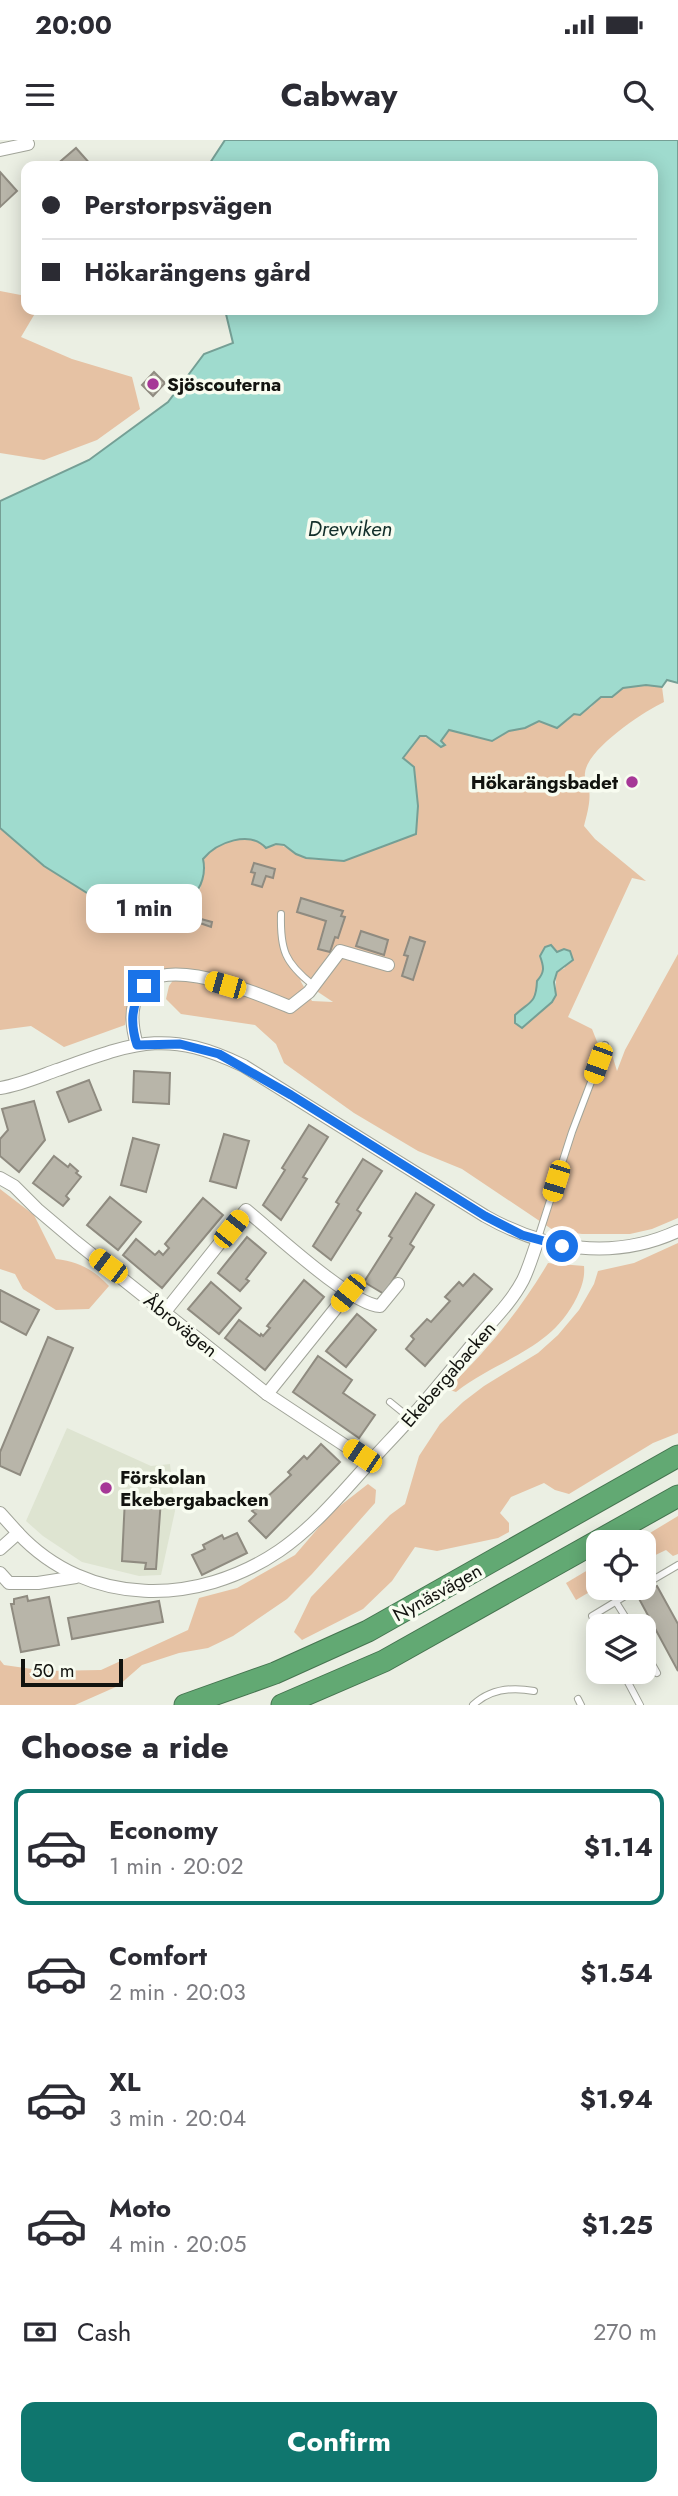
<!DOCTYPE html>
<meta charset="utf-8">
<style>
:root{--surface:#fff;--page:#f2f2f3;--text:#2b2b33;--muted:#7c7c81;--line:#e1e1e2;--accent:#0f766e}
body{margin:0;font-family:Jost,sans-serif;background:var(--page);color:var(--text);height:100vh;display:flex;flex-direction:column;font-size:26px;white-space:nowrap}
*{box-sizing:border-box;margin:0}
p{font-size:23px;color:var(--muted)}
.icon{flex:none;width:38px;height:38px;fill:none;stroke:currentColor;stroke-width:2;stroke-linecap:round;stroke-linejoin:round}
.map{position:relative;height:1565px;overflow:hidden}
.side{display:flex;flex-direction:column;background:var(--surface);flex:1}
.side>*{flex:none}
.banner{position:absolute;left:21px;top:21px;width:637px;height:154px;border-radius:14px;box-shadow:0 4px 18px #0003;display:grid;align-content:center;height:154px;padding:0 21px;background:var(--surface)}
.controls{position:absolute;left:586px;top:1390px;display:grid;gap:14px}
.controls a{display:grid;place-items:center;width:70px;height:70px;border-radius:14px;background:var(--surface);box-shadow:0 4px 18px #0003;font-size:35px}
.scale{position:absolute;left:21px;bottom:18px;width:102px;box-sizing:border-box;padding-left:7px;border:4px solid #12130f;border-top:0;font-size:19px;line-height:24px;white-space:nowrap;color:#12130f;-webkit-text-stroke:5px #f8fcf0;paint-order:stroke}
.end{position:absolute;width:32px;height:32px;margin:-16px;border:9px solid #1a73e8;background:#fff;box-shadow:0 0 0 4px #fff}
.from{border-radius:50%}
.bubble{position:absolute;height:49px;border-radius:14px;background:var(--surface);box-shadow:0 4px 18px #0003;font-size:23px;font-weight:700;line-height:49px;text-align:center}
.car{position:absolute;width:21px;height:42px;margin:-21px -10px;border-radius:9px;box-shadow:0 0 5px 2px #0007;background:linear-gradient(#f5c518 24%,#345 0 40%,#f5c518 0 76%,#345 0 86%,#f5c518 0)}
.banner b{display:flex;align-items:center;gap:24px;height:66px;font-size:26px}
.banner b+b{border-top:2px solid var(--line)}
.banner i{width:18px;height:18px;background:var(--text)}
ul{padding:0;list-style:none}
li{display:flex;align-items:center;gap:21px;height:116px;margin:0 14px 10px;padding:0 7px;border:4px solid transparent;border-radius:14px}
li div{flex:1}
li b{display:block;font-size:26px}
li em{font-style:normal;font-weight:700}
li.active{border-color:var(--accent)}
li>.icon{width:63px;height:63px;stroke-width:1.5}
h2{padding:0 21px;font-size:32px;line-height:84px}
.pay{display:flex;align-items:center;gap:18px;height:77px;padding:0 21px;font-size:26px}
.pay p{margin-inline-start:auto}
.primary-button{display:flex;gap:14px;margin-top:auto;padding:14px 21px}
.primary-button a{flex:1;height:80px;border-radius:14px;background:var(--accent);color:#fff;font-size:28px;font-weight:700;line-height:80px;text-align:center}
.status{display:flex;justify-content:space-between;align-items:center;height:49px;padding:0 35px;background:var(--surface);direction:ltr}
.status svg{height:19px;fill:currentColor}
header{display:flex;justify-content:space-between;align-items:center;height:91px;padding:0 21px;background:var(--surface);font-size:32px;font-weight:700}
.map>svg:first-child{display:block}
.built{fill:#dee4d1}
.green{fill:#e6c2a4;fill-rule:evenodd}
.water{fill:#9fdbce;stroke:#759f95;stroke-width:2}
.building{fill:#b8b5a9;stroke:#8f8b80;stroke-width:2}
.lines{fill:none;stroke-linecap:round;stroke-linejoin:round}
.lane-casing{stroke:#a1a499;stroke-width:8}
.street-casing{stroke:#a1a499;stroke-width:14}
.highway-casing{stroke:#467450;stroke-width:23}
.lane{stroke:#fff;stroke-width:6}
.street{stroke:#fff;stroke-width:12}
.highway{stroke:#62a973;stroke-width:21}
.route{stroke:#1a73e8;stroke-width:9}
.poi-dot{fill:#a63897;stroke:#f8fcf0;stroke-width:2.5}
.labels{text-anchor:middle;stroke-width:7;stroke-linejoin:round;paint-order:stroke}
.poi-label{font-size:19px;font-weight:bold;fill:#12130f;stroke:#f8fcf0;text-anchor:start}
.street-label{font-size:19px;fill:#12130f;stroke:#f8fcf0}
.water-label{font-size:21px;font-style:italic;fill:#122f2a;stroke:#f8fcf0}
</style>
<div class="status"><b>20:00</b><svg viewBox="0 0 49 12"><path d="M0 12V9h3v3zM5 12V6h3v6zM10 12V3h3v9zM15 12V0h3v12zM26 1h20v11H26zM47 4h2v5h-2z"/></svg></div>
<header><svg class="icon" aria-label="menu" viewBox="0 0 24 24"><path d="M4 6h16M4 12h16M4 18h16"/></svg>Cabway<svg class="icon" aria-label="search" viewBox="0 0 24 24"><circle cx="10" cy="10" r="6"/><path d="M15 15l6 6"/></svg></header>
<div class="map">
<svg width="678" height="1565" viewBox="0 0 678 1565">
<rect width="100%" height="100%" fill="#ebefe3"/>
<polygon class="built" points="67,1288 151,1326 170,1324 175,1371 161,1435 139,1436 82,1422 43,1396 26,1381"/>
<g class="green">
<polygon points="0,151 26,156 26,170 37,170 21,197 72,219 132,237 140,269 97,300 44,320 0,313"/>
<path d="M646,545l16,2 2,15c-21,10 -77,47 -79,71 -1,5 3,11 4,16 2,12 -2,25 -5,37l11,13 51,42 -14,-3 -64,139 24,12 6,15 12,4 7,23 8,-21 53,-96v264l-26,11 -22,5h-48l-29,-4 -91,-61 -44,-18 -64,-38 -70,-50 -8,-19 -21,-19 -74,-11 -15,-15 3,-13 10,-14c-20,-6 -44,3 -50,25 -2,8 -2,19 -4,28l-61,22 -33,-21 -31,4v-202l44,38 67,42 41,1 28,-12 13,-1 7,-7 5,-21 -2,-9c14,-17 47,-29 64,-11 13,-6 16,-2 28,5 7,5 15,6 24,7l101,-124 21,5 8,-11 43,11 18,-10 15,-3 14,-7h28l7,-7 16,-6 11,-11 15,-3 7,-6zM551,805l6,7 8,16 -8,4c-2,8 0,16 -2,24 -2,6 -19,19 -24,25l-7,-14c13,-5 12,-15 13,-26 8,-9 7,-14 3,-25l5,-8zM300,840l33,22 -21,-1z"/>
<path d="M0,1049l34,26 22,44c23,3 37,10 53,27l-20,23 -33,1 -33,-21 -8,-15 -15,-5z"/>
<polygon points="678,1103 678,1293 653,1303 569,1354 555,1350 544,1343 511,1357 500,1373 509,1383 509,1392 498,1398 437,1411 415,1407 392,1441 363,1469 302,1500 294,1492 311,1457 390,1375 405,1364 419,1316 440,1284 463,1262 484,1246 538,1213 558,1195 579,1170 594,1144 598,1131 634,1123"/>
<path d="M548,1123l36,3c1,12 -2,20 -7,31 -26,54 -78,61 -121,95l-9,-3c39,-37 74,-80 101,-126z"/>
<polygon points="368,1344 376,1350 375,1363 312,1434 287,1459 233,1496 208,1508 179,1513 142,1525 118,1546 75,1565 0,1565 0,1520 4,1525 46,1531 101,1530 188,1490 199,1458 237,1448 295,1415 332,1372"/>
<polygon points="678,1376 678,1414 673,1416 666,1410 645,1420 650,1431 644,1434 644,1402 635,1402"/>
<polygon points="598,1424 598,1447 576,1460 566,1443"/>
</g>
<g class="water">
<path d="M225,0h453v543l-11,-3 -5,7 -16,-2 -23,3 -11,9h-11l-21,18 -6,-1 -17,14 -18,-7 -14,7 -16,3 -17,10 -43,-11 -8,11 4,4 -4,2 -15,-11h-6l-17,22 11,9 4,39 -2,28 -72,27 -38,-3 -10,-4 -12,-9 -8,-1 -10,4c-16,-18 -49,-6 -63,11 3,13 -1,29 -11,37l-12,1 -28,12 -41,-1 -67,-42 -44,-38v-327l89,-41 79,-58 36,-48 29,-11 -8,-33h428v-144h-445z"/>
<path d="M551,805l6,7 7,-3 6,2 3,9 -16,12 -3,10 2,13 -4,7 -30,26 -7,-5v-8c15,-14 21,-11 22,-34 8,-9 7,-14 3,-25l5,-9z"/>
</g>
<g class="building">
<polygon points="76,8 92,26 55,26"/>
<polygon points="0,32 17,51 0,67"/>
<polygon points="154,232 165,243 153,256 142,245"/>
<polygon points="254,723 275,729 273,738 266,736 262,747 252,744 255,733 251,732"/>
<polygon points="301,758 343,771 341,776 345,777 338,798 335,797 330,812 318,809 326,781 297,772"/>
<polygon points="201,779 212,782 211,787 200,783"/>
<polygon points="361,791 388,800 384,815 356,806"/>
<polygon points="410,797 425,802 413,840 402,836 408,816 404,815"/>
<polygon points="134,931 170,933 169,964 133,962"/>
<polygon points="89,940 101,970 69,982 57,952"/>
<polygon points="34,961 45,1000 19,1032 0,1016 0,999 8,990 2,969"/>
<polygon points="309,985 328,997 303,1037 307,1039 281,1080 263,1065 285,1030 282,1028"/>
<polygon points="224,994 249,1001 236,1048 210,1041"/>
<polygon points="133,998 159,1005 146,1052 121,1045"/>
<polygon points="54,1016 68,1027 70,1024 78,1031 76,1033 81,1037 66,1056 69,1059 63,1066 33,1043"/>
<polygon points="363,1019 382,1031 357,1070 361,1073 331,1120 313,1106 339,1064 336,1062"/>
<polygon points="416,1053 434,1065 410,1104 414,1107 384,1154 364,1142 392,1098 389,1096"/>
<polygon points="110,1057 141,1082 118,1110 87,1085"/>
<polygon points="203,1058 223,1075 162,1148 123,1115 136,1099 155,1115 159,1111 163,1115 169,1108 165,1104"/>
<polygon points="247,1097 266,1113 246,1139 249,1141 240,1151 218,1133"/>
<polygon points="474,1134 492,1149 425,1226 406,1209 414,1199 411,1196 427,1179 431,1182 450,1161 445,1157 459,1142 463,1146"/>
<polygon points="304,1140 324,1157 265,1230 225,1198 239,1180 260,1196 261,1194 263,1196 270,1188 267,1186"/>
<polygon points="211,1142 241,1168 219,1194 188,1169"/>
<polygon points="0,1150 39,1170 26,1195 0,1181"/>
<polygon points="357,1174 376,1190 346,1227 326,1211"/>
<polygon points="48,1197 73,1208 20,1335 0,1326 0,1312"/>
<polygon points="318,1216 352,1240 343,1253 375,1275 359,1298 293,1252"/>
<polygon points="321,1304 340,1322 266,1398 249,1381 256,1374 252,1371 291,1335 288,1332 304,1316 307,1319"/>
<polygon points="125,1358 161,1359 156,1429 145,1429 146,1423 122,1421"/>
<polygon points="237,1393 247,1413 202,1435 192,1415 205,1409 203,1405 222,1395 224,1399"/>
<polygon points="657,1446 678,1484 678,1531 637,1455"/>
<polygon points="27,1456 28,1461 49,1457 59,1505 21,1512 11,1464 14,1464 14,1459"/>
<polygon points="159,1461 163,1482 72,1499 68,1478"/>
</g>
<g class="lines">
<defs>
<g id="lane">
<path d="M281,774c-1,36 4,49 32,71"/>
<polyline points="538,1098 572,992 605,905"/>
<polyline points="390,1262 411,1279"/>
<polyline points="644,1445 678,1425"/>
<polyline points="616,1462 631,1486"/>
<polyline points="598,1489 592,1476 640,1447"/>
<polyline points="644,1510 657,1533"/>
<polyline points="622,1531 640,1565"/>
<polyline points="578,1559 581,1565"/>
<path d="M473,1565c17,-16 40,-18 61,-14"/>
</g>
<g id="street">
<polyline points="0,10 28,4"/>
<path d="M137,905c-5,-17 -8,-37 2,-52 5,-7 13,-15 21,-17 37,-8 96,17 130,31l19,-15 31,-41 48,14"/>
<path d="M0,948c20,-3 38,-11 57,-18 77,-27 109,-42 187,-4l241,150c60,34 128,45 193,15"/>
<polyline points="0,1038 14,1046 37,1069 76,1102 267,1254 370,1322"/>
<path d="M164,1173l82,-103c26,21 105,95 134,96l18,-22"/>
<polyline points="267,1254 348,1153"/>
<polyline points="0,1373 18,1393"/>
<path d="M0,1409l18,-16c70,75 180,73 261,18 35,-24 63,-58 91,-89 19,-21 39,-41 57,-63 18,-21 36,-43 54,-65 15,-17 31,-33 42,-54 6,-12 10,-27 15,-40"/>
<polyline points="0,1433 9,1443 38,1443 76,1437"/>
</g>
<g id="highway">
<polyline points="185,1565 275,1533 368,1491 678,1316"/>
<polyline points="282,1565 384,1521 678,1356"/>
</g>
</defs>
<use href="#lane" class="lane-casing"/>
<use href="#street" class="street-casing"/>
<use href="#highway" class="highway-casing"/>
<use href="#lane" class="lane"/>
<use href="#street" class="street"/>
<use href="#highway" class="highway"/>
</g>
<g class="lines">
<path class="route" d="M144,846c-13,19 -14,37 -7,59l43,-1 39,10 72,41 194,121 37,19 40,11"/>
</g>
<g class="poi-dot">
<circle cx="153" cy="244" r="7"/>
<circle cx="632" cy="642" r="7"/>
<circle cx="106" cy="1348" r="7"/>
</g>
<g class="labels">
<g class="poi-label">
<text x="167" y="251">Sjöscouterna</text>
<text x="618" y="649" text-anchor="end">Hökarängsbadet</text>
<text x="120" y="1344">Förskolan<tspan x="120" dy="22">Ekebergabacken</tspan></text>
</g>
<g class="street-label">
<text transform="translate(181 1185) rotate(39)" y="7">Åbrovägen</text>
<text transform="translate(448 1234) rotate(-49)" y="7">Ekebergabacken</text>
<text transform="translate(437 1452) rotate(-29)" y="7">Nynäsvägen</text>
</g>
<g class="water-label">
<text x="350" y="396">Drevviken</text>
</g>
</g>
</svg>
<div class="controls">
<a><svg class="icon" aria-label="locate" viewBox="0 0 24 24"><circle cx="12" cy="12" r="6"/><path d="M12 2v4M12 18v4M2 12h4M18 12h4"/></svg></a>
<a><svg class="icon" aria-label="layers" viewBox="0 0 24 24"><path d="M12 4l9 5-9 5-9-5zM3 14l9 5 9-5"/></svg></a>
</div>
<div class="scale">50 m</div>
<i class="end from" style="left:562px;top:1106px"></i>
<i class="end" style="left:144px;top:846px"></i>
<div class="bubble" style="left:86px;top:744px;width:116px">1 min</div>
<i class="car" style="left:225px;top:845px;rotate:286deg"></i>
<i class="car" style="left:598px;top:923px;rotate:200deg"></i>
<i class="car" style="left:556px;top:1041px;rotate:197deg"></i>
<i class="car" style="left:231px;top:1089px;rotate:39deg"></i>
<i class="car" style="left:108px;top:1126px;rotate:307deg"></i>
<i class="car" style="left:348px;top:1153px;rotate:219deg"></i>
<i class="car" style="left:362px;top:1316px;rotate:304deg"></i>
<div class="banner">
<b><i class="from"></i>Perstorpsvägen</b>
<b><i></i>Hökarängens gård</b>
</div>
</div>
<section class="side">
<h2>Choose a ride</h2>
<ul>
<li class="active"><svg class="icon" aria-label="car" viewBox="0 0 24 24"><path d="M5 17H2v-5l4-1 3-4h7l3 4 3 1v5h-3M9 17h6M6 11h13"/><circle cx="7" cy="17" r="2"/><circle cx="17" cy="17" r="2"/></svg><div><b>Economy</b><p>1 min · 20:02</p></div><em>$1.14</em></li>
<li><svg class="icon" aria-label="car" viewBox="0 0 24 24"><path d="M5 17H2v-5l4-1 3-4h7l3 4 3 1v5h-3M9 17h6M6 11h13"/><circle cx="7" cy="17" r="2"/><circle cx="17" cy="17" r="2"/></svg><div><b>Comfort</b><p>2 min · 20:03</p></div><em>$1.54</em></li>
<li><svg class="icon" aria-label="car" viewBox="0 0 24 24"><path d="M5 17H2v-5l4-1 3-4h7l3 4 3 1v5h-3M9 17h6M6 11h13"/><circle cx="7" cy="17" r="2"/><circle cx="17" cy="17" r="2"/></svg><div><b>XL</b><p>3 min · 20:04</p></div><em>$1.94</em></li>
<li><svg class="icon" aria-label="car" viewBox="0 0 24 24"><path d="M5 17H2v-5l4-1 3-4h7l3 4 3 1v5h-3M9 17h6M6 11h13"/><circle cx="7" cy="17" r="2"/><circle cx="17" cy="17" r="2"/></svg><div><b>Moto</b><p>4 min · 20:05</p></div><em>$1.25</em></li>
</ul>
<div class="pay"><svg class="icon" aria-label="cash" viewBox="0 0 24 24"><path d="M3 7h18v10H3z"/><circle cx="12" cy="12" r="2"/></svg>Cash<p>270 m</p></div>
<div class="primary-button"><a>Confirm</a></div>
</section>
